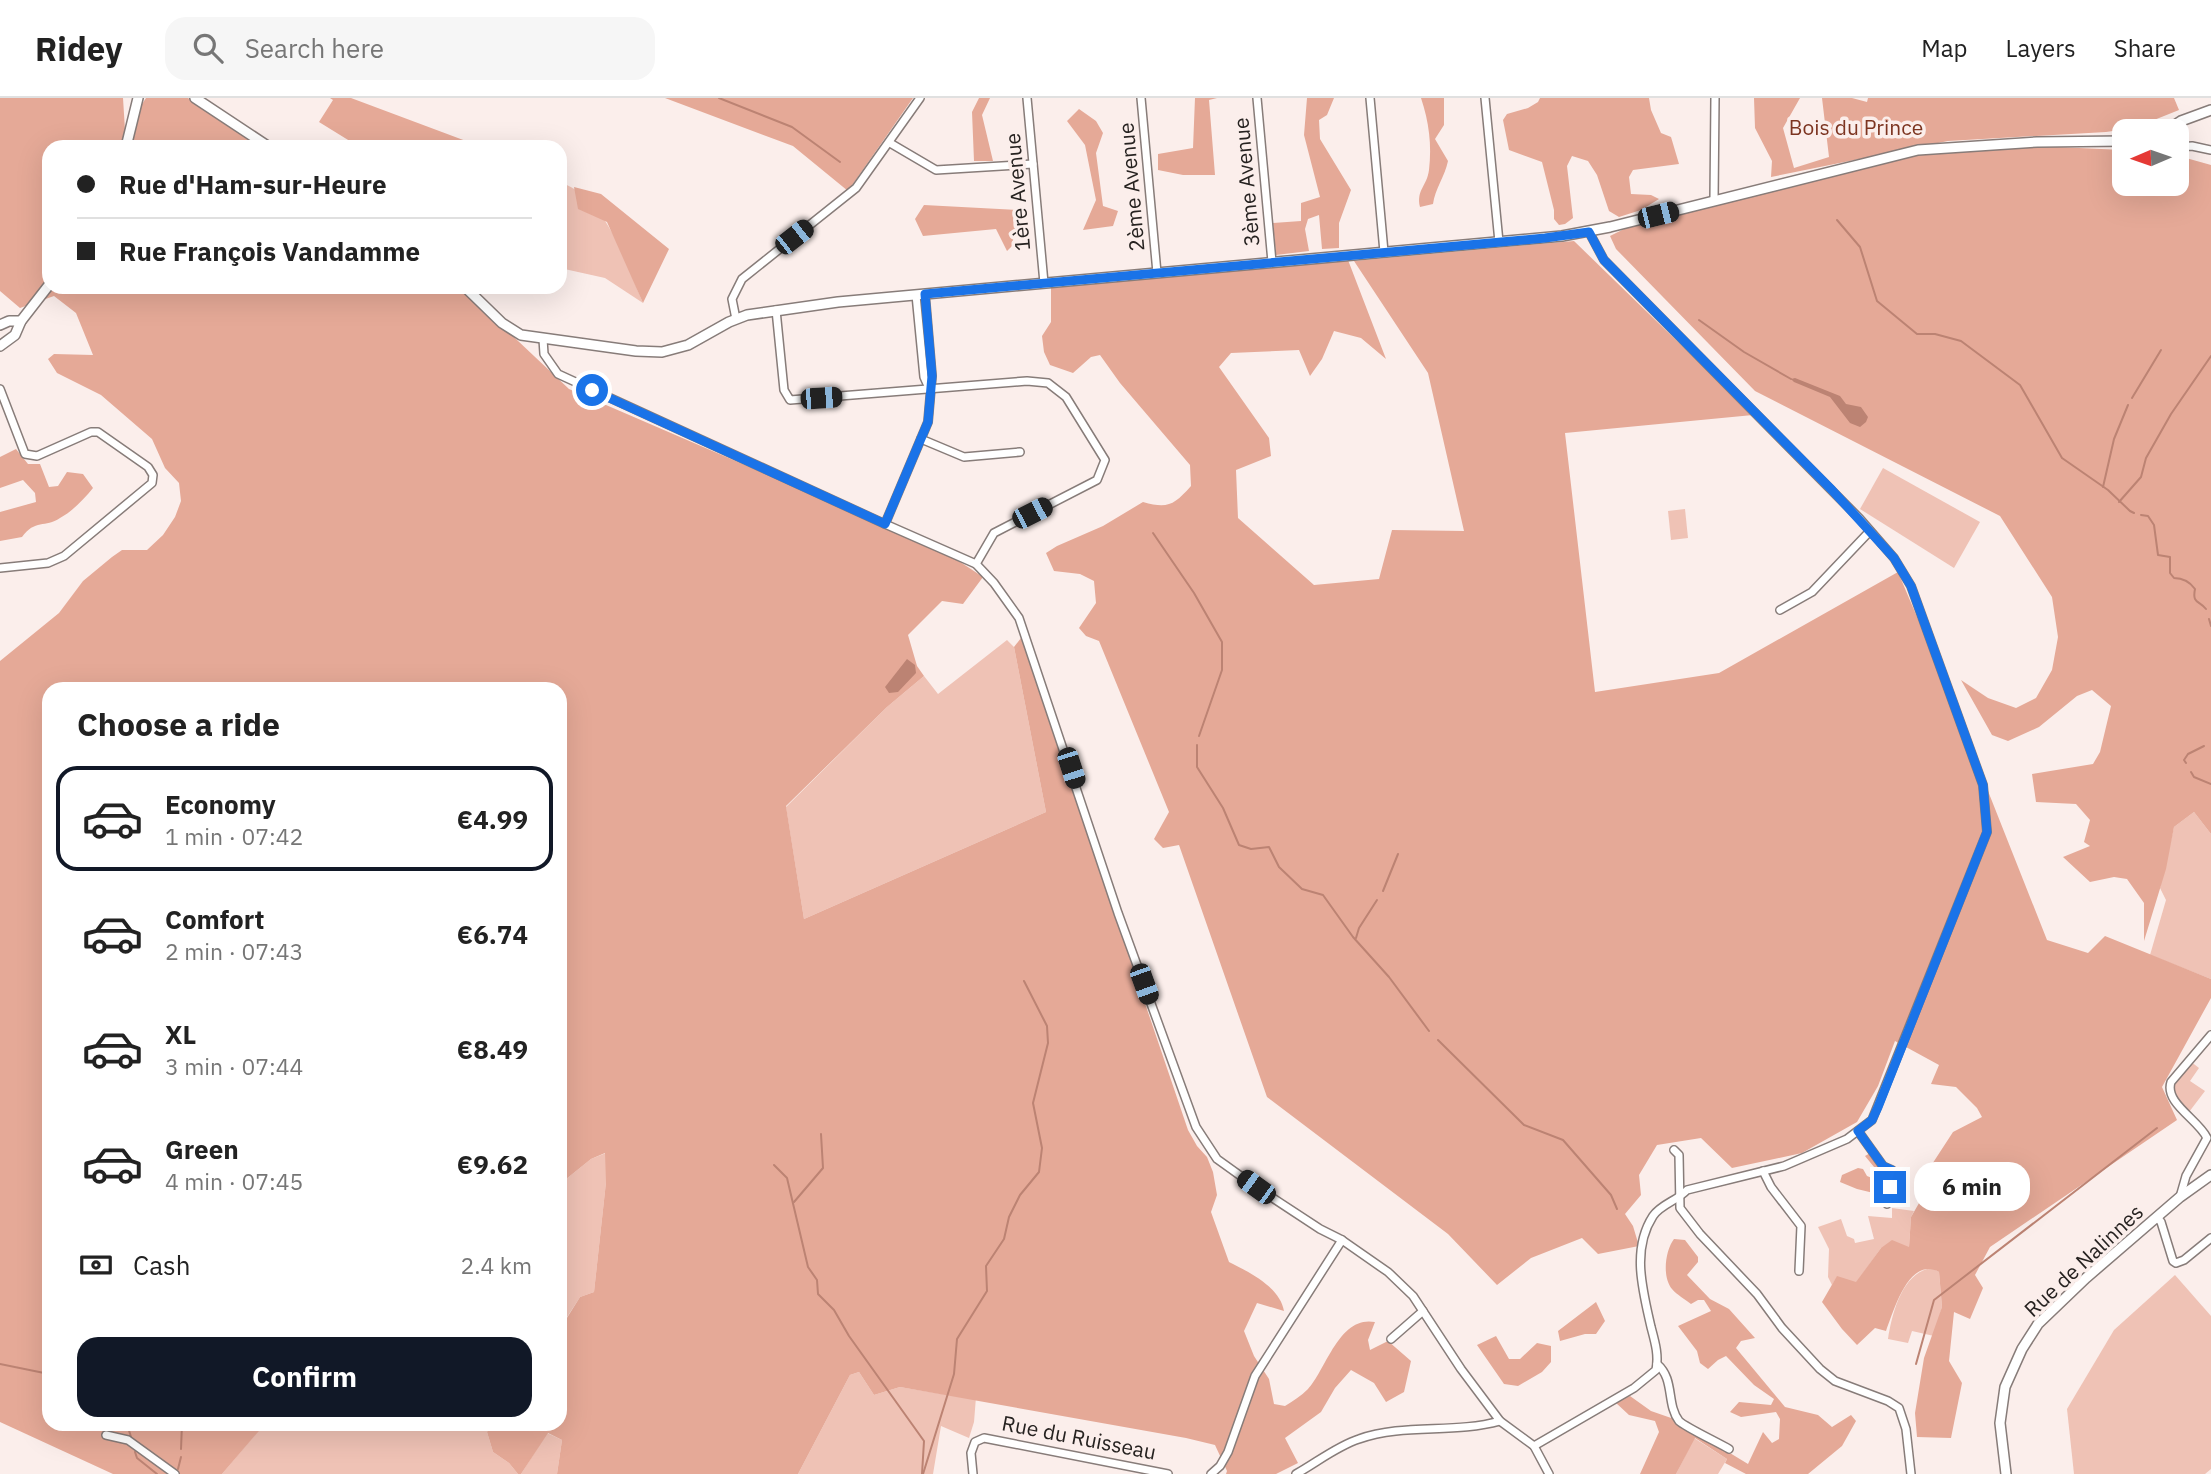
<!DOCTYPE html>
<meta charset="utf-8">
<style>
:root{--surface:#fff;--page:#f6f6f6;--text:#222;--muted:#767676;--line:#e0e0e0;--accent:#111827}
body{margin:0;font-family:"IBM Plex Sans",sans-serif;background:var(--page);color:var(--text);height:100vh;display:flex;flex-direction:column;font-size:26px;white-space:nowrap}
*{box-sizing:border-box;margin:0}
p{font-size:23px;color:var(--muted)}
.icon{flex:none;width:38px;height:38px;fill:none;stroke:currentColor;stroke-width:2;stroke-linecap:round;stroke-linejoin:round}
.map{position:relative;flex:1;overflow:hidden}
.drawer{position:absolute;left:42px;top:584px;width:525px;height:749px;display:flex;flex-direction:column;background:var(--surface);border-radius:21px;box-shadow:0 7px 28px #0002}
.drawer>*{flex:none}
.hud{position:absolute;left:42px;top:42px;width:525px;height:154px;border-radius:21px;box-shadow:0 7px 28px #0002;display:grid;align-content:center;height:154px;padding:0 35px;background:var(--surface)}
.needle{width:46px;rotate:268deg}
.fabs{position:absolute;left:2112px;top:21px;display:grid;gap:14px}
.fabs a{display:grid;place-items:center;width:77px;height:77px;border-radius:14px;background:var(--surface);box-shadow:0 7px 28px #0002;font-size:35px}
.end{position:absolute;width:32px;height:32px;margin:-16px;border:9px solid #1a73e8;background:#fff;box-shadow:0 0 0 4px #fff}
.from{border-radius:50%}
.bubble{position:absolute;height:49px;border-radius:21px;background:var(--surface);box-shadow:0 7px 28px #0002;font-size:23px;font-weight:800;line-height:49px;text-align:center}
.car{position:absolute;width:21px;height:42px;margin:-21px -10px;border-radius:9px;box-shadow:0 0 5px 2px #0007;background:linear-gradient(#222 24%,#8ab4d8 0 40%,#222 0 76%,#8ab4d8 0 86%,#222 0)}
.hud b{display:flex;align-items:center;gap:24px;height:66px;font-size:26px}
.hud b+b{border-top:2px solid var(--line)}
.hud i{width:18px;height:18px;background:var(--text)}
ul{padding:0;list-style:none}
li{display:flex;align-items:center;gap:21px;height:105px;margin:0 14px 10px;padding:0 21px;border:4px solid transparent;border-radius:21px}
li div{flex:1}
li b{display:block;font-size:26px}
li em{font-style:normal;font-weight:800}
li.active{border-color:var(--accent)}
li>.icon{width:63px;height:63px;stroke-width:1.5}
h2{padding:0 35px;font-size:32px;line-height:84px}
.pay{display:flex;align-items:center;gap:18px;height:77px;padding:0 35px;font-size:26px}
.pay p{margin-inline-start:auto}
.primary-button{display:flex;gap:14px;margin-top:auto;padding:14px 35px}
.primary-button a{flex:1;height:80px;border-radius:21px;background:var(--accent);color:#fff;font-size:28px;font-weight:800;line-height:80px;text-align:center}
header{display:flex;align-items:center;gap:42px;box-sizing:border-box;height:98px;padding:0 35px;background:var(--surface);border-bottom:2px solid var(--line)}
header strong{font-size:33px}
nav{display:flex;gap:38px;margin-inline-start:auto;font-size:24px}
.search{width:490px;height:63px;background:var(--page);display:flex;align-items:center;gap:18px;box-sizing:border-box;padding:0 24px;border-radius:21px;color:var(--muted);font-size:26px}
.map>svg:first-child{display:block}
.green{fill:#efc2b5}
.forest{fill:#e5a997}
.water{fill:#bc8373}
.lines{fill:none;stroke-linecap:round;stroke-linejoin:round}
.stream{stroke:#bc8373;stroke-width:2}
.minor-casing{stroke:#877c79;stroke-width:10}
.tertiary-casing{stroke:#877c79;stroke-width:12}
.minor{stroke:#fff;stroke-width:7}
.tertiary{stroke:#fff;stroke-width:9}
.route{stroke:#1a73e8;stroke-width:9}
.labels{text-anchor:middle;stroke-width:7;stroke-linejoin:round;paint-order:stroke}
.park-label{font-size:21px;fill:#7c3420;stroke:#fbeeeb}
.street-label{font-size:21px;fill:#262220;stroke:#fbeeeb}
</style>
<header>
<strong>Ridey</strong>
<div class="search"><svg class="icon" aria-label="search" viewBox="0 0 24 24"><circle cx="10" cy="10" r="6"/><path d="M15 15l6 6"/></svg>Search here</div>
<nav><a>Map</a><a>Layers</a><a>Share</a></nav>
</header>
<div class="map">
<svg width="2211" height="1376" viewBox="0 0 2211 1376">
<rect width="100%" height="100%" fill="#fbeeeb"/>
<g class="green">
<path d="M560,84c48,18 64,78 83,121l-38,-25 -45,-10z"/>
<polygon points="1883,370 1980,424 1954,470 1860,411"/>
<polygon points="1685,411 1688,440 1671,442 1668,413"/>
<polygon points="1007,542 1014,549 1046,714 804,821 786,709 887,609 924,578 938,596"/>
<polygon points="2194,714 2211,736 2211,881 2150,857 2166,802 2160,790 2174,729"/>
<polygon points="2190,963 2199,970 2190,983 2205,993 2189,1014 2178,1004 2172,988"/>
<polygon points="606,1055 606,1084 594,1194 580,1199 560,1230 560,1086 591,1061"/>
<polygon points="1892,1110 1914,1113 1911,1119 1909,1149 1881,1150 1856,1185 1837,1179 1832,1187 1828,1179 1829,1151 1818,1129 1841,1121 1847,1138 1854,1141 1855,1145 1874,1141 1868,1118 1892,1120"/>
<path d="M1932,1170l7,4 3,35 -8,29 -22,-5 -4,12 -20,-4c4,-25 14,-67 44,-71z"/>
<polygon points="2175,1177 2211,1218 2211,1371 2205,1376 2074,1376 2067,1311 2114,1232"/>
<polygon points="859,1274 874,1297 900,1289 954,1298 976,1299 974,1324 969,1340 941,1328 933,1376 798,1376 850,1277"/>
<polygon points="264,1326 491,1327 487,1334 493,1354 509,1365 518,1376 222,1376"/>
<polygon points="547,1335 562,1342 557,1376 521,1376"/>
<polygon points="1694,1340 1727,1361 1718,1376 1676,1376"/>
</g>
<g class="forest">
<path d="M0,0h123l2,32 21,-32h42l73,49h-212v140h412l108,102 373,161 41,27 -20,27 -21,-3 -34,34 9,31 7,10 -37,31 -101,99 18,113 242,-107 -32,-165 7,-9 167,492 9,16 10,11 6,15 4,23 -6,17 18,50c20,10 51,25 55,49l-27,-8 -13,28 10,25 15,23 5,25 11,2c8,-5 16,-10 23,-17 18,-19 31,-74 67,-67l-7,18 2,10 18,-9 23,20 -7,31 -18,10 -12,-19 -23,-13 -16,18 -14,24 -36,26 13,25 -22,11h-50l1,-3 -12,-26 -29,-7 -286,-51 -26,8 -15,-23 -9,3 -52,99h-241l5,-34 -14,-7 -27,41h-3l-9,-11 -16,-11 -6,-20 4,-7 69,-1v-95l20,-32 14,-5 12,-110 -1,-29 -14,6 -31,25v-494h-511v734l215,1 -42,49h-109l-113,-52v-761l59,-48 24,-32 29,-24 10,-7h25l16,-15 12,-18 6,-16 -2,-18 -14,-15 -13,-29 -51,-44 -44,-22 -9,-14 6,-5 39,1 -17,-42 -22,-17 -34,12 -20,-17z"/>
<polygon points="330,0 351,0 482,49 380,49 368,42 353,45 319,24 333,2"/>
<polygon points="665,0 913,0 848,93 793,48"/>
<polygon points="979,0 990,0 982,17 993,63 974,63 972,14"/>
<polygon points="1195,0 1217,0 1209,2 1215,77 1183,77 1158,72 1158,56 1193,50"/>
<polygon points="1307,0 1334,0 1327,17 1319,22 1320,41 1351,92 1339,125 1339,150 1322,151 1319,117 1308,121 1305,131 1309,153 1276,157 1273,125 1301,123 1301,105 1320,99 1304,37"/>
<path d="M1421,0h23v27l-9,14 13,22c-3,15 -13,28 -15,43l-13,3c-4,-17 7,-21 9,-37 3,-25 0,-48 -8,-72z"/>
<polygon points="1540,0 1649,0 1651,12 1661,35 1671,39 1679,66 1633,72 1629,79 1631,96 1651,97 1659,101 1641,112 1619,119 1609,113 1597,77 1588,63 1572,58 1567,68 1573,120 1565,126 1559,127 1554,121 1554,112 1542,64 1509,52 1503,22 1507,16 1528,10 1538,4"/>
<polygon points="1754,0 1800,0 1783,30 1794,70 1829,59 1822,0 1852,0 1867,4 1868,0 2174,0 2179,12 2134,30 2106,34 1948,43 1771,79 1772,63 1755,30"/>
<polygon points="1079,11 1096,23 1103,35 1096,55 1103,108 1118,113 1113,128 1083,132 1096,102 1085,47 1067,23"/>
<polygon points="2036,48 2123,52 2124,86 2177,86 2177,62 2186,60 2211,67 2211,736 2194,714 2174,729 2166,771 2144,843 2144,805 2127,781 2114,779 2090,784 2063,759 2090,748 2084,744 2090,722 2076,706 2036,704 2032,676 2093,666 2100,654 2111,608 2092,592 2077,598 2039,629 2008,643 1992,637 1961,582 1988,600 2016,610 2036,600 2052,572 2058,539 2052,499 2000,418 1755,293 1616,151 1610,138 1632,127 1912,56"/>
<polygon points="574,89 601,96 669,151 643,205 607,124 578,111"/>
<polygon points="924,107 1018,112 1012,148 1007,153 996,131 923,138 915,121"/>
<path d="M1574,143l179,174 -188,18 30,259 124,-19 179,-101 52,123 97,245 41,13 17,-17 106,43v19l-49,89 15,33 -187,127 -15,28 8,13 -13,31 -16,-7 -5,49 13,22 -11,55 -34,-1 -2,-24 9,-55 18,-51 -3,-35c-30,-16 -45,38 -53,59l-11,-3 -18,17 -15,-16 -20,-27 15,-26 19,6 25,-34 11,-8 17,7 2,-30 15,-26 -1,-16 28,-43 29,-15 -5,-9 -21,-21 -25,-3 8,-19 -44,-24 -17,45 -21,36 -55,31 -70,15 -31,-30 -44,7 -18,30 2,20 -16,19 8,12 6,20 -41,8 -16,-16 -51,20 -34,27 -49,-51 -181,-137 -88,-252 -16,3 -9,-9 15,-27 -70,-171 -13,-5 -7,-8 17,-25 -2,-22 -14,-7 -26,-3 -8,-18 11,-7 46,-20 40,-24c25,7 31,3 48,-16l-1,-21 -70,-82 -20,-28 -9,2 -18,16 -23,-8 -6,-13 -2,-16 9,-14v-34l297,-28 38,99 -25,-21 -27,-7 -12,28 -12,17 -11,-26 -68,3 -12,14 50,71 2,18 -35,14 2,48 76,67 65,-6 13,-49 72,1 -36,-158 -74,-112z"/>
<path d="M16,351l12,15h12l9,23 9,-1 9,-14 16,2 10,14c-9,11 -20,23 -33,30 -15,10 -25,1 -38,19l-22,4v-29l36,-10 -1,-9 -12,-13 -23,8v-31z"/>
<polygon points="1872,1054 1890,1077 1886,1098 1857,1091 1840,1084 1842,1077 1858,1070 1863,1071 1867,1078 1877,1082 1879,1075 1865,1058"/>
<path d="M1674,1141l11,1 13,17v5l-11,13 23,24 19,10 26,29 -14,3 -5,7 49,59 33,8 14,12 19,-12 5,6 -14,25 -34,28h-62l-21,-11 2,-4 -32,-21 -19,36h-36l19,-42 -4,-11 -26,-6 -14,-13 15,-6 21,15 23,8 74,45 15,-32 9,11 7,-4 1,-20 -4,-7 -35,5 -11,-5 9,-10 32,3 3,-6 -20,-14 -28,-29 -8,4 -10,9 -8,-6 -3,-12 -19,-25 33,-15 -7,-11h-6l-7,4c-6,-5 -14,-9 -19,-15 -10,-12 -7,-38 2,-50z"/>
<polygon points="1596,1204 1605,1223 1596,1236 1585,1236 1560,1243 1558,1233"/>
<polygon points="1496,1238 1509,1261 1520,1261 1537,1245 1551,1248 1551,1264 1542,1274 1518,1288 1504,1286 1477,1247"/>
</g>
<g class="water">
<polygon points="1795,280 1840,298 1846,306 1861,309 1868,319 1866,324 1860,329 1850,325 1830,299 1794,284 1791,281"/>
<polygon points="907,561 915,567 916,575 898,594 889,595 885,589"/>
</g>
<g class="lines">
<g class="stream">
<polyline points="719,0 792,29 840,64"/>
<polyline points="1837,122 1860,149 1877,203 1917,236 1935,236 1961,243 2020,287 2062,360 2108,392 2130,413 2134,415"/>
<polyline points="1699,222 1744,254 1791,281"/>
<polyline points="2132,300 2161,252"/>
<polyline points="2103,389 2114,341 2128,307"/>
<polyline points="2119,404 2141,379 2146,360 2171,316 2211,258"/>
<path d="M2141,417l7,1 6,9 4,30 12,2v16l4,5c9,0 16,4 21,11 -3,15 4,11 11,20"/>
<polyline points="1153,435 1194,495 1222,544 1222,572 1199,638"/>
<polyline points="2209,521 2211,528"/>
<polyline points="1197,647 1197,669 1223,710 1239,747 1251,751 1269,749 1279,769 1302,791 1323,797 1353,839 1389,879 1429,933"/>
<polyline points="2186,665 2184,662 2188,656 2204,648"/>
<polyline points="2191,674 2194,679 2211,686"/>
<polyline points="1383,793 1398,756"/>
<polyline points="1356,840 1359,830 1377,802"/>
<polyline points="1438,942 1524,1027 1563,1042 1611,1097 1617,1111"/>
<polyline points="774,1067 787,1080 808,1169 817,1182 818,1196 834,1212 849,1238 924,1343 922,1376"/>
<polyline points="794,1104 823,1070 821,1036"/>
<polyline points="0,1266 49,1276"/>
<polyline points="1916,1266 1934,1202 2157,1030"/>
<polyline points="127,1326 131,1339"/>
<polyline points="181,1351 182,1326"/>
<polyline points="135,1354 137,1360 157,1376"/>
<polyline points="178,1371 181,1359"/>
<polyline points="923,1376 954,1276 957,1241 987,1193 986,1168 1004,1141 1009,1119 1020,1097 1039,1074 1042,1050 1033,1005 1048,945 1047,928 1024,883"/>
</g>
<defs>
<g id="minor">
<polyline points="1027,0 1044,185"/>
<polyline points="1141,0 1157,175"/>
<polyline points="1257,0 1272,164"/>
<polyline points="1370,0 1384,154"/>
<polyline points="1485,0 1499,144"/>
<polyline points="890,45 936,72 1033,66"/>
<polyline points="2177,49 2192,48 2211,52"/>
<polyline points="1714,102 1715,0"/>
<polyline points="916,197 924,279 929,290"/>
<polyline points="776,212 784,292 790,302 1027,283 1048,285 1066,299 1105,362 1097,382 994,435 976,466"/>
<polyline points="736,221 732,201 742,181 856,90 920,0"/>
<polyline points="543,241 544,256 558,276 885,426 976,466 994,485 1019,520 1118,815 1196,1029 1217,1061 1256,1089 1320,1131 1342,1142 1388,1174 1413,1198 1461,1271 1500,1323 1534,1348 1549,1376"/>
<polyline points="0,291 25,356 37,358 91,334 98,334 148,369 153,377 152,385 64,458 48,465 0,470"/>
<polyline points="921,341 964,359 1020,354"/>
<polyline points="885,426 928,324 932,278 925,196"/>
<polyline points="1780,512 1812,494 1870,433"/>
<polyline points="1858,1033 1883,1068 1892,1072 1887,1106"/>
<polyline points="1674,1052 1679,1057 1680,1110 1700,1136 1757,1196 1782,1230 1820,1271 1835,1283 1888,1303 1899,1310 1906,1331 1911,1376"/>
<polyline points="1763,1073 1771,1089 1801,1128 1799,1173"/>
<path d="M2180,1099l6,-21 21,-38c-8,-18 -43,-35 -36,-56l40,-47"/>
<polyline points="2157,1119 2161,1124 2173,1163 2176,1165 2184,1162 2211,1140"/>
<polyline points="1391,1241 1423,1213"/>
<path d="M1657,1266c18,15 9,40 22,57 6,6 40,22 50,28"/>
<polyline points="106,1337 128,1342 175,1376"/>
<path d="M1534,1348l100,-58 22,-18c3,-15 -1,-28 -5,-43 -8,-36 -20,-77 2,-111 8,-12 24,-15 34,-26l97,-24 63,-27 25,-19 115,-288 -4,-47 -72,-199 -17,-28 -34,-39 -256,-259 -15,-28"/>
<polyline points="973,1376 971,1355 975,1344 984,1340 1168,1376"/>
<polyline points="1211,1376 1220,1368 1228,1354 1255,1278 1342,1142"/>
<path d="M1296,1376c20,-11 41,-28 63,-35 45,-16 95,-5 141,-18"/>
</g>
<g id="tertiary">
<polyline points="195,0 269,49"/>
<polyline points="2145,33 2153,30 2161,33"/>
<polyline points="2166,33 2181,23 2211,12"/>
<polyline points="126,49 138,0"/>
<polyline points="465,189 502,225 521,237 636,253 662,254 688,247 729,224 747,217 838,204 1562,138 1610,129 1918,52 2037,44 2124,43"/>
<polyline points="0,227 9,223 21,223"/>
<polyline points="0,248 15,237 21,223 49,187"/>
<polyline points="2006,1376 2000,1325 2005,1289 2022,1251 2038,1226 2086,1180 2180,1099 2211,1077"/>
</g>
</defs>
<use href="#minor" class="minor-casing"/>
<use href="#tertiary" class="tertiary-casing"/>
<use href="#minor" class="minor"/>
<use href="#tertiary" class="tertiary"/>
</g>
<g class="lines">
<polyline class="route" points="592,292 885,426 928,324 932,278 925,196 1545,140 1589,134 1604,162 1832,392 1894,460 1911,488 1983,687 1987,734 1878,1009 1872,1022 1858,1033 1883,1068 1892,1072 1890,1089"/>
</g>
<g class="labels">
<g class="park-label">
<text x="1856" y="37">Bois du Prince</text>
</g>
<g class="street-label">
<text transform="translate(1247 84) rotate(-95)" y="7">3ème Avenue</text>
<text transform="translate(1132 89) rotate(-95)" y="7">2ème Avenue</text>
<text transform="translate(1018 94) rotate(-95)" y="7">1ère Avenue</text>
<text transform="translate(2084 1163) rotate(-43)" y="7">Rue de Nalinnes</text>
<text transform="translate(1079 1340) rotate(11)" y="7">Rue du Ruisseau</text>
</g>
</g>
</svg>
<div class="fabs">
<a><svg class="needle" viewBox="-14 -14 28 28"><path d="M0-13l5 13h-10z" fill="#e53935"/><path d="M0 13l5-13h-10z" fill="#767676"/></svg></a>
</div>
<i class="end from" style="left:592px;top:292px"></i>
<i class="end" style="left:1890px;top:1089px"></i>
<div class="bubble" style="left:1914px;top:1064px;width:116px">6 min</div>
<i class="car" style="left:1658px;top:117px;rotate:76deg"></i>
<i class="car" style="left:794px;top:139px;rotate:52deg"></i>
<i class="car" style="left:821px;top:300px;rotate:86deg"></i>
<i class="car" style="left:1032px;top:415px;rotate:63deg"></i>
<i class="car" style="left:1071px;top:670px;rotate:162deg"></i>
<i class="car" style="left:1144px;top:886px;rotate:160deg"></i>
<i class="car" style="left:1256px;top:1089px;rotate:306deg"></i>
<div class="hud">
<b><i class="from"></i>Rue d'Ham-sur-Heure</b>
<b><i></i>Rue François Vandamme</b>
</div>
<section class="drawer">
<h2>Choose a ride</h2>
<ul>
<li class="active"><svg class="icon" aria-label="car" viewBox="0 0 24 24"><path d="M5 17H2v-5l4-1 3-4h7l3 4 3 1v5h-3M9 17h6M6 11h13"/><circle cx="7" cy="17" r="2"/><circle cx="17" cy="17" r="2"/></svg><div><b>Economy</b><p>1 min · 07:42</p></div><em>€4.99</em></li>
<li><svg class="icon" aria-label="car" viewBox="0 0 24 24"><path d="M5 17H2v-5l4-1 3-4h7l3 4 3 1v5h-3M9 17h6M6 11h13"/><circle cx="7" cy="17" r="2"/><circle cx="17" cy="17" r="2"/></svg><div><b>Comfort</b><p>2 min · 07:43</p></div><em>€6.74</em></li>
<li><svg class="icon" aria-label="car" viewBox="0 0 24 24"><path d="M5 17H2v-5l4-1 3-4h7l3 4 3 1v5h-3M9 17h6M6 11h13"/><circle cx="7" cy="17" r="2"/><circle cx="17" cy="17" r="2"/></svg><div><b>XL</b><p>3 min · 07:44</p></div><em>€8.49</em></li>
<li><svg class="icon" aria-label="car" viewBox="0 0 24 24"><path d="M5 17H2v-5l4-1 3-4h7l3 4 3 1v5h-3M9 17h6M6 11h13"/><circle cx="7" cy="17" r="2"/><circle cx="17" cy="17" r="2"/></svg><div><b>Green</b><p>4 min · 07:45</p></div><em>€9.62</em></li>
</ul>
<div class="pay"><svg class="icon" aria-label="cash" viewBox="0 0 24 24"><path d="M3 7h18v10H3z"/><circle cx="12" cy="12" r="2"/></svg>Cash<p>2.4 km</p></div>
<div class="primary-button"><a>Confirm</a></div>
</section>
</div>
